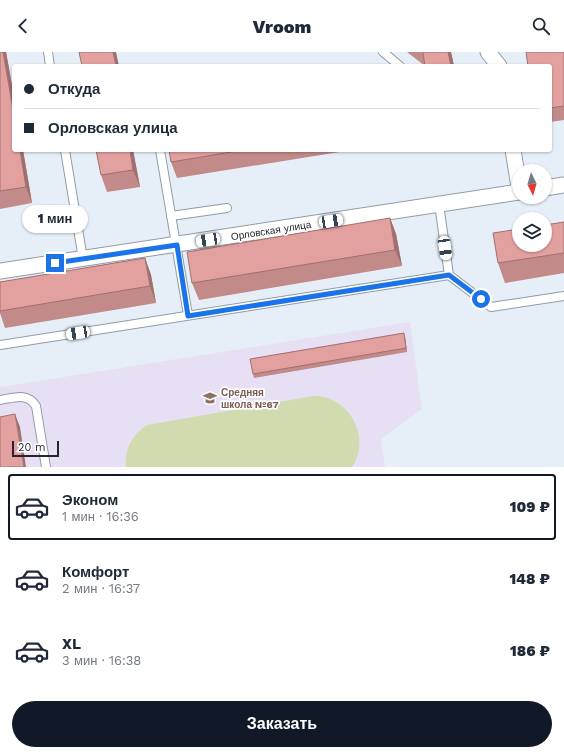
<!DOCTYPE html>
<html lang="ru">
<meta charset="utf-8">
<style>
:root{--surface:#fff;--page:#f6f6f7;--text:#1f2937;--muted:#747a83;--line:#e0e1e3;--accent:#111827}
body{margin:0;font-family:"Work Sans",sans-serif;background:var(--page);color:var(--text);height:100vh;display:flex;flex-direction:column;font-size:15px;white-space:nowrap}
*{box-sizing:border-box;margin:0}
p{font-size:13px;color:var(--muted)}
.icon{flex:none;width:22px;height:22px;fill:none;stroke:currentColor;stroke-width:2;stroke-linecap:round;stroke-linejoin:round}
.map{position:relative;height:415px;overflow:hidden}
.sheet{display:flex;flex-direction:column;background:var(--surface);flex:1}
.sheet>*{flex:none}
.top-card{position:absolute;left:12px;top:12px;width:540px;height:88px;border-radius:4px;box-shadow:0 1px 3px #0004;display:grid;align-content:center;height:88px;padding:0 12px;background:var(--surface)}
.needle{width:26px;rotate:175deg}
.buttons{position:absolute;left:512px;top:112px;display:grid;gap:8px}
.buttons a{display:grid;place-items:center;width:40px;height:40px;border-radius:50%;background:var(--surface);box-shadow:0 1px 3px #0004;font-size:20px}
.scale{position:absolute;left:12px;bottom:10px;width:47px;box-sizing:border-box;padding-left:4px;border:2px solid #23262a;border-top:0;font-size:11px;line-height:14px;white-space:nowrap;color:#23262a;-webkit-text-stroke:3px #fff;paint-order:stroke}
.end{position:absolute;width:18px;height:18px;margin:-9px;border:5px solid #1a73e8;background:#fff;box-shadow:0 0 0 2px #fff}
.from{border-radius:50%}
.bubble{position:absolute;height:28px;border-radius:14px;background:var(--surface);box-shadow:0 1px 3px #0004;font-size:13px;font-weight:800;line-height:28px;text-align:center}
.car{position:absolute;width:12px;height:24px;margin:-12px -6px;border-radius:5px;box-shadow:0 0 3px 1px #0007;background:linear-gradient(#fff 24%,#345 0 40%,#fff 0 76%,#345 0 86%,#fff 0)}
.top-card b{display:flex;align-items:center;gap:14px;height:38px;font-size:15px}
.top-card b+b{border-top:1px solid var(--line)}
.top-card i{width:10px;height:10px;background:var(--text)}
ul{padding:7px 0 0;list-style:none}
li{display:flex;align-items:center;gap:12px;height:66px;margin:0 8px 6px;padding:0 4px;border:2px solid transparent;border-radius:4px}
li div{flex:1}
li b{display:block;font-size:15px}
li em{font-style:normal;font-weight:800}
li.selected{border-color:var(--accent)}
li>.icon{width:36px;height:36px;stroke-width:1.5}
.primary-button{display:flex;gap:8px;margin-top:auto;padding:8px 12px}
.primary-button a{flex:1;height:46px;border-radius:24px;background:var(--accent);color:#fff;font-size:16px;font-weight:800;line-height:46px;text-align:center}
header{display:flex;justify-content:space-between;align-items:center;height:52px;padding:0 12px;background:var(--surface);font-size:18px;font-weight:800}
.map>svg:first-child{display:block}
.education{fill:#e7e0f5}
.green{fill:#d2dab0}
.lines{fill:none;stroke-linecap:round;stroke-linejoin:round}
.service-casing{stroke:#929ba3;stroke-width:10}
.minor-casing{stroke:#929ba3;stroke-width:17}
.service{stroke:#fff;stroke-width:8}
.minor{stroke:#fff;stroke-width:15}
.wall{fill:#c28a89}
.shaded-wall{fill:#9e706f}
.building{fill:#e2a09f;stroke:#9e706f}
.route{stroke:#1a73e8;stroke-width:5}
.labels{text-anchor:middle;stroke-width:3.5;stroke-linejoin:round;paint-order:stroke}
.street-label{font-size:10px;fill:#23262a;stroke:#fff}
.education-label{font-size:10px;font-weight:bold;fill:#785e54;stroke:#fff;text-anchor:start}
</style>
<header><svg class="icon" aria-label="back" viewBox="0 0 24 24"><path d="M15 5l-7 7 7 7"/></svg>Vroom<svg class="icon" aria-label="search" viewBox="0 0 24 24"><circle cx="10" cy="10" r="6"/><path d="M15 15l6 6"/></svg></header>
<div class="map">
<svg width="564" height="415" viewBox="0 0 564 415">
<rect width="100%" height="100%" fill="#e6eff8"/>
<polygon class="education" points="410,270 422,357 381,387 385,415 0,415 0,335"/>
<path class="green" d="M313,344c36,-1 59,42 39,71h-226c-2,-18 6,-32 21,-42z"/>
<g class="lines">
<defs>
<g id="service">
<polyline points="48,0 50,14"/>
<polyline points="383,0 400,14"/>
<polyline points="65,98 83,207"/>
<polyline points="160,98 188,263"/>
<polyline points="439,152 449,223 491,255 564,244"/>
<polyline points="171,164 227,156"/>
<polyline points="0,293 449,223"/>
<path d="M0,348c14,-2 27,-8 36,6l10,61"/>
</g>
<g id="minor">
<polyline points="488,0 499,14"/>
<polyline points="513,98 519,135"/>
<polyline points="545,136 564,133"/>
<polyline points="0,219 519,140"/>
</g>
</defs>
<use href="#service" class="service-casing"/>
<use href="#minor" class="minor-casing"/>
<use href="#service" class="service"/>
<use href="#minor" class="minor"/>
</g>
<g class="wall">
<polygon points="0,0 6,0 14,44 14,98 23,98 32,151 0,157"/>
<polygon points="407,0 451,0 454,14 425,14"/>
<polygon points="564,0 564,68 550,70 550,14"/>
<polygon points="133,98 140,135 107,140 101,123"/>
<polygon points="169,98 352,98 177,126 171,110"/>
<polygon points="390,166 396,182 402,214 199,248 192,231"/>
<polygon points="564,170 564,221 505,231 498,211"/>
<polygon points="145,206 151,223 156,251 5,276 0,261 0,230"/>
<polygon points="405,285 407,300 254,326 253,322"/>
</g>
<g class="shaded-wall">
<polygon points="3,0 6,0 14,44 14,63"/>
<polygon points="113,0 116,0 119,14 116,14"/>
<polygon points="448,0 451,0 454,14 451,14"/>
<polygon points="20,98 23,98 32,151 26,135"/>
<polygon points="130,98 133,98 140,135 133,118"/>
<polygon points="390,166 396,182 402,214 395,198"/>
<polygon points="145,206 151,223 156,251 150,234"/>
<polygon points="404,281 405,285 407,300 406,296"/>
<polygon points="15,362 20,375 26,415 24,415"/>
</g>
<g class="building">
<polygon points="0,0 3,0 14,63 14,98 20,98 26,135 0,139"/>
<polygon points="79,0 113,0 116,14 82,14"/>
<polygon points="422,0 448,0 451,14 425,14 423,1"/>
<polygon points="526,0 564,0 564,54 550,56 550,14 528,14"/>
<polygon points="96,98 130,98 133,118 101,123"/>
<polygon points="169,98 243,98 171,110"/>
<polygon points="390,166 395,198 192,231 187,200"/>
<polygon points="564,170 564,201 498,211 493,181 519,177 519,193 545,193 545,173"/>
<polygon points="145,206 150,234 0,259 0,230"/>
<polygon points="404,281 406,296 253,322 250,307"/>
<polygon points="15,362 24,415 0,415 0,365"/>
</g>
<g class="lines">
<polyline class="route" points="55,211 177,193 188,264 449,223 481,247"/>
</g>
<defs>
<symbol id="school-bare" viewBox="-9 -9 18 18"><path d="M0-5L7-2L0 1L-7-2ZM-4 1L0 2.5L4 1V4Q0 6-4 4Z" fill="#8d6e63" stroke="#fff" stroke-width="2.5" paint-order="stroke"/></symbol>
</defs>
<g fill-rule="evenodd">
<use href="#school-bare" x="200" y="336" width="20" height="20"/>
</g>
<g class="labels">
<g class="street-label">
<text transform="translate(271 178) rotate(-9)" y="4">Орловская улица</text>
</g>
<g class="education-label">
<text x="221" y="344">Средняя<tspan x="221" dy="12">школа №67</tspan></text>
</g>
</g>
</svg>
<div class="buttons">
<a><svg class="needle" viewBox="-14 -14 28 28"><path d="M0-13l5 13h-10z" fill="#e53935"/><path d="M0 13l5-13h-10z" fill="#747a83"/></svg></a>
<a><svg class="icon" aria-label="layers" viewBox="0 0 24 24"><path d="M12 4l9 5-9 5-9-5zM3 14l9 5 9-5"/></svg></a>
</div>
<div class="scale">20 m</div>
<i class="end from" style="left:481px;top:247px"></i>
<i class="end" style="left:55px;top:211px"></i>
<div class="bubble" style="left:22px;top:153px;width:66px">1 мин</div>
<i class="car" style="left:331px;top:169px;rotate:81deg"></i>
<i class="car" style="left:208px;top:188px;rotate:261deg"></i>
<i class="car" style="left:445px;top:196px;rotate:172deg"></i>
<i class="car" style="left:78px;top:281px;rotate:261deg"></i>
<div class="top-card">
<b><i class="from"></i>Откуда</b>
<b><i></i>Орловская улица</b>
</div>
</div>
<section class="sheet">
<ul>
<li class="selected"><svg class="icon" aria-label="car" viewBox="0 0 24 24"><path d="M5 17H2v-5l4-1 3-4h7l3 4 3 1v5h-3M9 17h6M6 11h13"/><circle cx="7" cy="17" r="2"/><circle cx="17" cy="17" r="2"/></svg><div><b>Эконом</b><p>1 мин · 16:36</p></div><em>109 ₽</em></li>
<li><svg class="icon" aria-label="car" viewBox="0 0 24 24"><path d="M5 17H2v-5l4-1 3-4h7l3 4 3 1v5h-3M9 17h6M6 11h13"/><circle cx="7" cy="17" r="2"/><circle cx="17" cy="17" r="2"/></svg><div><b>Комфорт</b><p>2 мин · 16:37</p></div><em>148 ₽</em></li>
<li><svg class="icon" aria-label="car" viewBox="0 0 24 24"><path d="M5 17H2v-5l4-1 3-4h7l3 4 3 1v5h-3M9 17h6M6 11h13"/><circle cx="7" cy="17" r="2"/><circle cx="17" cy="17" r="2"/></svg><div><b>XL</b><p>3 мин · 16:38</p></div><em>186 ₽</em></li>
</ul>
<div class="primary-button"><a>Заказать</a></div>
</section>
